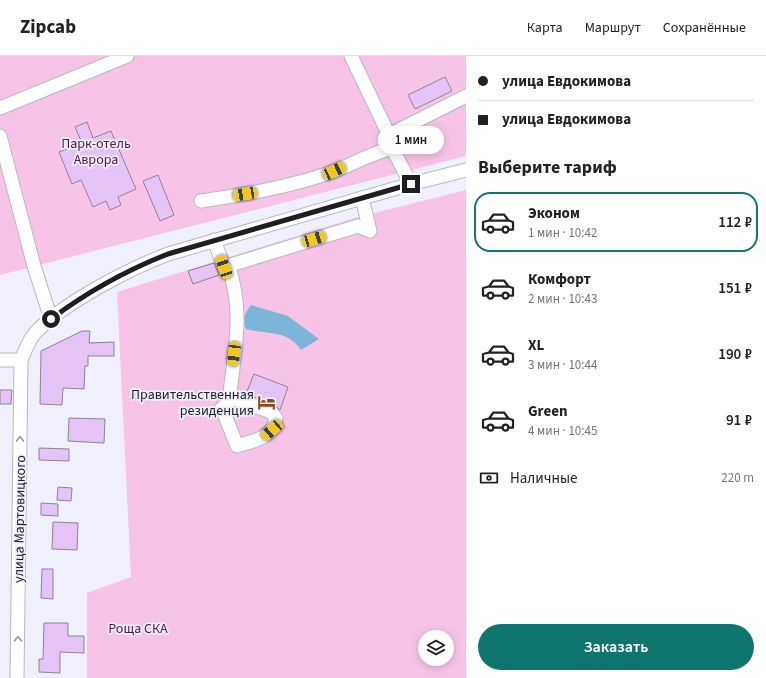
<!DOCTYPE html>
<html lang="ru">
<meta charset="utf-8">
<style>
:root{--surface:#fff;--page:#f6f6f6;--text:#222;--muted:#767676;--line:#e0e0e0;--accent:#0f766e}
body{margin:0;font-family:"Source Sans 3",sans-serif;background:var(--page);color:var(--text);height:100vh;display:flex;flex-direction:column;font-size:15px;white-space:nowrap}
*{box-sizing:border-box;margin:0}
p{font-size:13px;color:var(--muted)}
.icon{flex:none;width:22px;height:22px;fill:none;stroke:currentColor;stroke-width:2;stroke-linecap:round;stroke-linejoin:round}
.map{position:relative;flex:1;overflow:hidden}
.side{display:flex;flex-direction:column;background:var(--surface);width:300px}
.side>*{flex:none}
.guide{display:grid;align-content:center;height:88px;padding:0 12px;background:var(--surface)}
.tools{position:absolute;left:418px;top:574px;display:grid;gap:8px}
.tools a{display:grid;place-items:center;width:36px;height:36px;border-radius:50%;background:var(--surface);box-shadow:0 2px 10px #0003;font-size:20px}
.end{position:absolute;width:18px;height:18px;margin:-9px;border:5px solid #1e1d22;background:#fff;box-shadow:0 0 0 2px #fff}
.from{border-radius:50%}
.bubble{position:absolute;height:28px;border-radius:14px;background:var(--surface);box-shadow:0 2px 10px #0003;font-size:13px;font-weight:600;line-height:28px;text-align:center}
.car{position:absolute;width:12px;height:24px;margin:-12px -6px;border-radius:5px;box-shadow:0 0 3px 1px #0007;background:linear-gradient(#f5c518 24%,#345 0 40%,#f5c518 0 76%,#345 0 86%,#f5c518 0)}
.guide b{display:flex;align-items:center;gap:14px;height:38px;font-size:15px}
.guide b+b{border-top:1px solid var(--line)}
.guide i{width:10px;height:10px;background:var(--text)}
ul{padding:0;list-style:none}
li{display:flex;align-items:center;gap:12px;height:60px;margin:0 8px 6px;padding:0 4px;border:2px solid transparent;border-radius:16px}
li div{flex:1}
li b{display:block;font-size:15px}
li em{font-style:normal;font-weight:600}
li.selected{border-color:var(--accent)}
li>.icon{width:36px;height:36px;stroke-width:1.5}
h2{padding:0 12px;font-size:18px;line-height:48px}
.pay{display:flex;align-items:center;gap:10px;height:44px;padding:0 12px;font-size:15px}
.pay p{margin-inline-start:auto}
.action{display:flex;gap:8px;margin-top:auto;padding:8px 12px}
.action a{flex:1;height:46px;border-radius:24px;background:var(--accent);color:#fff;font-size:16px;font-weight:600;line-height:46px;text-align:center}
header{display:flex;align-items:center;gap:24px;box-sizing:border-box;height:56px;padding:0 20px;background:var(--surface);border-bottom:1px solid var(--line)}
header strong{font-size:19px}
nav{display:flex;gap:22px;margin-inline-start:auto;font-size:14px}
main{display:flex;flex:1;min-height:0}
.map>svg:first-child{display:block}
.green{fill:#f7c4e7;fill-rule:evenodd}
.water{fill:#7cb5d9}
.building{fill:#e4c3f7;stroke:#8b858f}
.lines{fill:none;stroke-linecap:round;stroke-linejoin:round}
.minor-casing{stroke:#b8b8c4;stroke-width:15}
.minor{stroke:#fff;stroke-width:13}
.oneway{stroke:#9a999c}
.route{stroke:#1e1d22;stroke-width:5}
.labels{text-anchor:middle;stroke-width:3.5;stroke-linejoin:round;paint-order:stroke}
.park-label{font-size:14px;fill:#561847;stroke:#f0effc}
.poi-label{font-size:14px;fill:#1e1d22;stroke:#f0effc;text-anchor:end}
.street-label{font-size:14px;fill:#1e1d22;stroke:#f0effc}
</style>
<header>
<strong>Zipcab</strong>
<nav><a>Карта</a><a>Маршрут</a><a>Сохранённые</a></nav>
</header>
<main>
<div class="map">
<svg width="466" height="622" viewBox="0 0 466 622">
<rect width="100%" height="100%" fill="#f0effc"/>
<g class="green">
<polygon points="0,0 466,0 466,100 0,219"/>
<path d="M466,134v488h-379v-85l44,-16 -14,-285 241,-75zM425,581h22v22h-22z"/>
</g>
<path class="water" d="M251,249l37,11 31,23 -18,11c-14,-21 -34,-15 -55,-21 -4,-10 -1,-16 5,-24z"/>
<g class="building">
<polygon points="445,21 452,35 415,53 408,39"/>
<polygon points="87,66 93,82 111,75 136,133 118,141 121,149 110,154 106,145 93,151 81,124 72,128 59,96 82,87 75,71"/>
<polygon points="158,119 174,159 160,165 143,125"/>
<polygon points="214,207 219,219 193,228 188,215"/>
<polygon points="82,275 90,275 89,287 114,286 114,300 88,300 88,310 85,310 84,333 63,332 62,349 40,348 41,295"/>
<polygon points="254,318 288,331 280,354 274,348 246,338"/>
<polygon points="0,334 12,334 11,348 0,348"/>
<polygon points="69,362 105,363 104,387 68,385"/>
<polygon points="39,392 69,393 69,405 39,404"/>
<polygon points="58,431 72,432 71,445 57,444"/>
<polygon points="41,447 58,448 58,460 41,459"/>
<polygon points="53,466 78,467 77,494 52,493"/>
<polygon points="42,513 53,513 53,543 41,542"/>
<polygon points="44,567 68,567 68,580 84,580 84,597 60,596 60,617 39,616 39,603 43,603"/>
</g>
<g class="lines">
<defs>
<g id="minor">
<polyline points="351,0 389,79 392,92 411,128"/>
<polyline points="0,52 127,0"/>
<polyline points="389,79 466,40"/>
<polyline points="0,80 34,210 51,263"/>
<path d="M201,145c45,-7 89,-14 131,-29 22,-8 37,-18 60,-24"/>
<polyline points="214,184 224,211 358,170 370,175 362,142"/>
<path d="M228,209c16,45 7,83 2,128l-2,11 -6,4 15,38c16,-5 37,-8 39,-28l-5,-6 -41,-15"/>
<polyline points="0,304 21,304"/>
<path d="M17,622l4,-318c4,-9 8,-21 15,-28 29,-30 93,-63 132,-78l243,-70 55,-14"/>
</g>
</defs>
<use href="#minor" class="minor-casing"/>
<use href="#minor" class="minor"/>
</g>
<defs><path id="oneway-chevron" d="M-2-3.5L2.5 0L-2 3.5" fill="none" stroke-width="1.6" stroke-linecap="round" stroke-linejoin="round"/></defs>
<g class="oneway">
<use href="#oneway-chevron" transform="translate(20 383) rotate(-89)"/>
<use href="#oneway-chevron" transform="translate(18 583) rotate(-89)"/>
</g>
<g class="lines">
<path class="route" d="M51,263c35,-26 76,-49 117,-65l243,-70"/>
</g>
<defs>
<symbol id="hotel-bare" viewBox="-9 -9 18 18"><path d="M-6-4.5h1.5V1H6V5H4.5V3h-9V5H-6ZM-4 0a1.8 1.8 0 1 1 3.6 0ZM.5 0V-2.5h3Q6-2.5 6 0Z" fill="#8b4b14" stroke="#f0effc" stroke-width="2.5" paint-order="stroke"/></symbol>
</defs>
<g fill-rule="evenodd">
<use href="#hotel-bare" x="254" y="334" width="25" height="25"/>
</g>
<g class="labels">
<g class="park-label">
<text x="96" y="92">Парк-отель<tspan x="96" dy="16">Аврора</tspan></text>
<text x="138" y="577">Роща СКА</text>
</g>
<g class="poi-label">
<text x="254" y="343">Правительственная<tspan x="254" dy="16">резиденция</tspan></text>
</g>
<g class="street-label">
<text transform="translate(19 463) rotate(-89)" y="5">улица Мартовицкого</text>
</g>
</g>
</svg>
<div class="tools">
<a><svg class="icon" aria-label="layers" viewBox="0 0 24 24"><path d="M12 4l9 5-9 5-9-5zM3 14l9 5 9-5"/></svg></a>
</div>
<i class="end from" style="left:51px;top:263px"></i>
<i class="end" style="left:411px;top:128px"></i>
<div class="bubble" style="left:378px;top:70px;width:66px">1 мин</div>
<i class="car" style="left:334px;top:115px;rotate:65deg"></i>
<i class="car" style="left:245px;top:138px;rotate:261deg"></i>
<i class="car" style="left:314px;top:183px;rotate:73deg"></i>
<i class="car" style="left:224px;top:211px;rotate:341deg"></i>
<i class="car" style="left:234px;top:298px;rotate:187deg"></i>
<i class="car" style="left:272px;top:374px;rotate:229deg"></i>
</div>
<section class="side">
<div class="guide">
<b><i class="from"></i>улица Евдокимова</b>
<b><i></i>улица Евдокимова</b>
</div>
<h2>Выберите тариф</h2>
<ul>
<li class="selected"><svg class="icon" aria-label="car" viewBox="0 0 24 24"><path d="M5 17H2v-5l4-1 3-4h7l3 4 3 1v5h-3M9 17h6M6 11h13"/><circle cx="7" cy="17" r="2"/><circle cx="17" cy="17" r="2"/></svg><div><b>Эконом</b><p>1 мин · 10:42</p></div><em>112 ₽</em></li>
<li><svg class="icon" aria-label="car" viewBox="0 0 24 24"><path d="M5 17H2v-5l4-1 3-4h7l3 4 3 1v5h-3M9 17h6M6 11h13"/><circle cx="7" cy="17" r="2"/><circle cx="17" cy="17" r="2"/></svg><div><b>Комфорт</b><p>2 мин · 10:43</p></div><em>151 ₽</em></li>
<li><svg class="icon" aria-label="car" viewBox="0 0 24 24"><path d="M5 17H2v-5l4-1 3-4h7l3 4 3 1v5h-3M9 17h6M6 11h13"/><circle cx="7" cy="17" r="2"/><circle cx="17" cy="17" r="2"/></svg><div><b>XL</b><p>3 мин · 10:44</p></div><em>190 ₽</em></li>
<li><svg class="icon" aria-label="car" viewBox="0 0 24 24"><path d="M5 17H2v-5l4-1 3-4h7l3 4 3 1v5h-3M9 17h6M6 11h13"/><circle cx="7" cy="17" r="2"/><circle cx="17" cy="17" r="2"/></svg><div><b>Green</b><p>4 мин · 10:45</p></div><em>91 ₽</em></li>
</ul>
<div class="pay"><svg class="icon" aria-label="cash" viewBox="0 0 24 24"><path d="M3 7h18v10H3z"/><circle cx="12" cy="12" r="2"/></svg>Наличные<p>220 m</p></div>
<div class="action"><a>Заказать</a></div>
</section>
</main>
